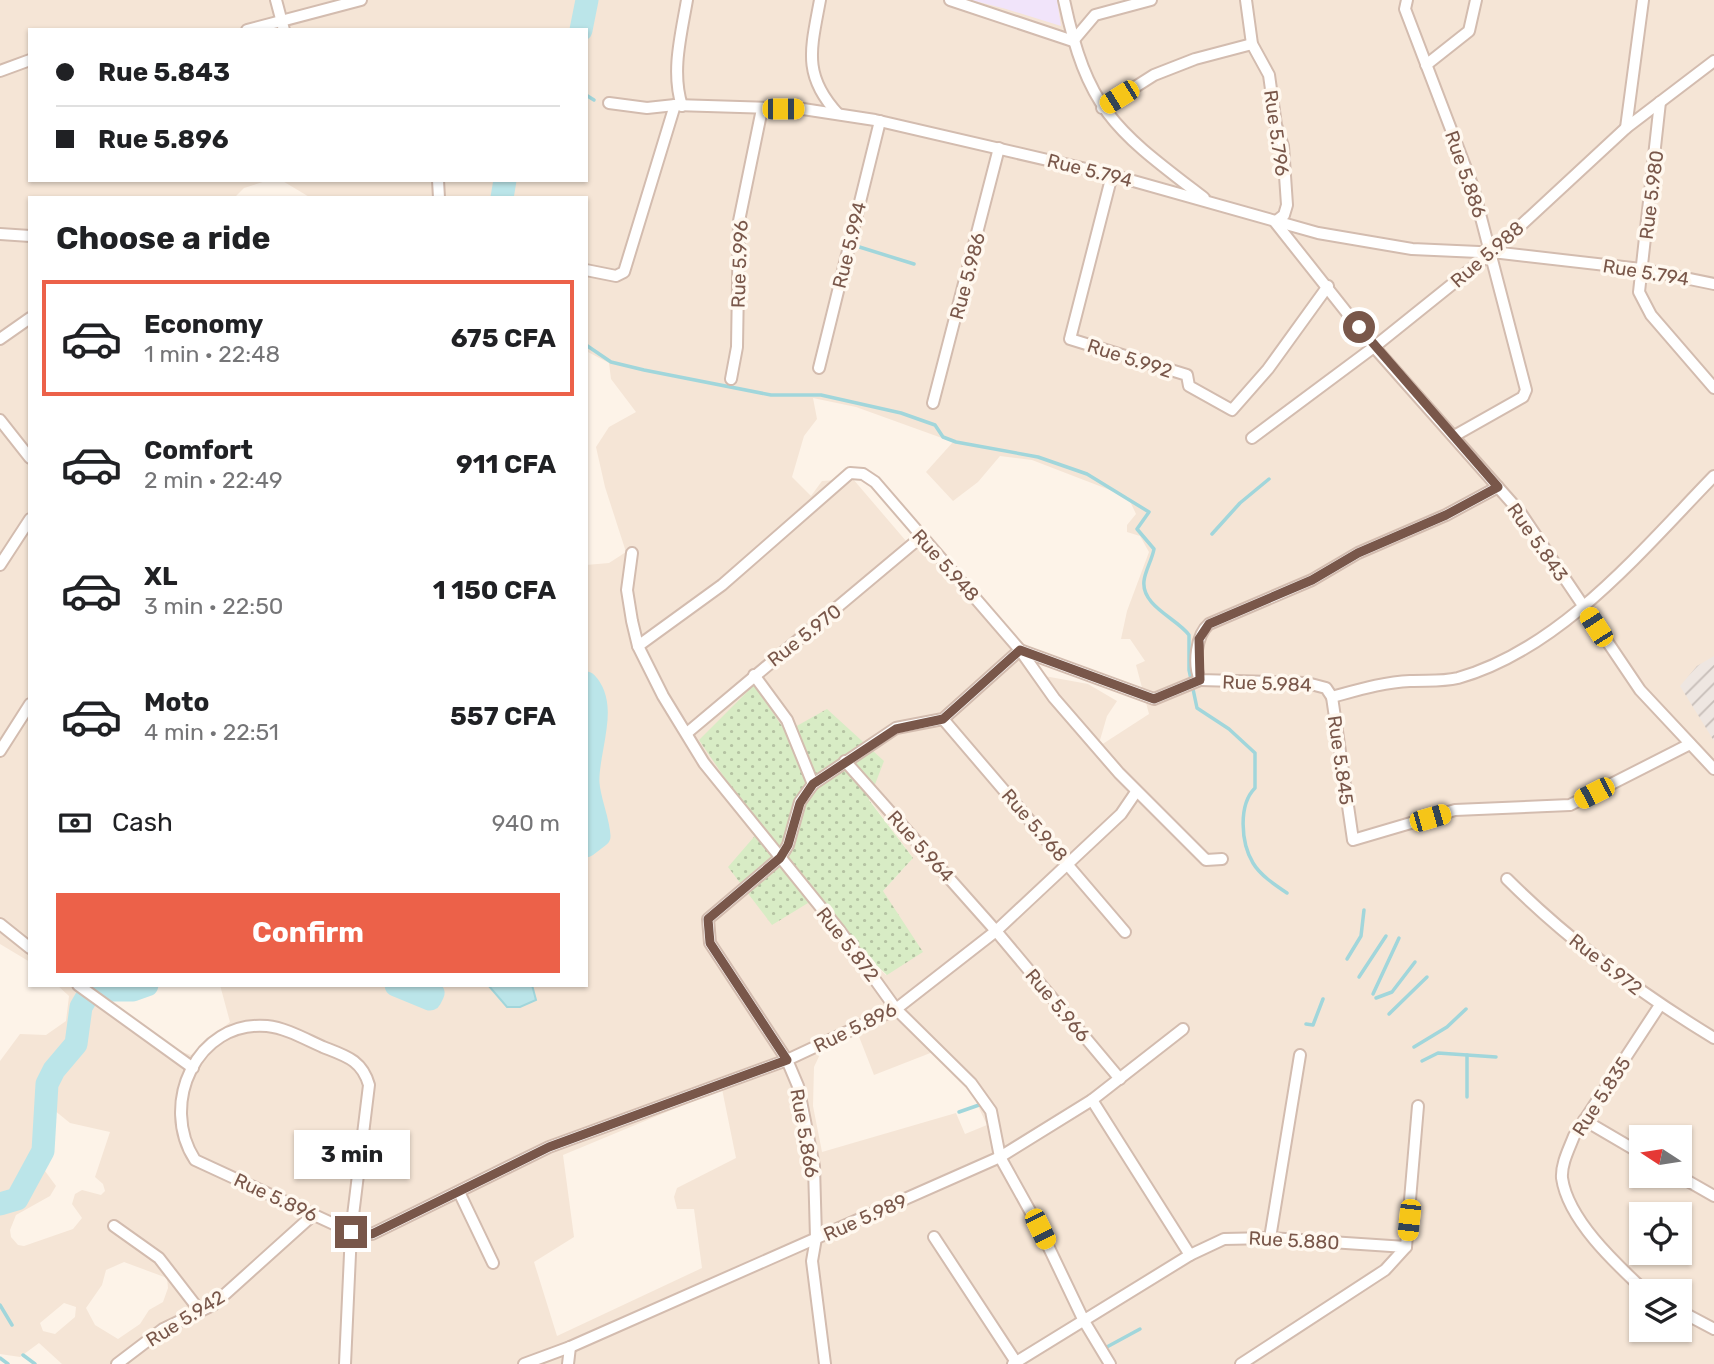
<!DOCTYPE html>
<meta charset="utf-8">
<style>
:root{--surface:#fff;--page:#f2f2f2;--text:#202124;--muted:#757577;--line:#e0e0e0;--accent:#ec6149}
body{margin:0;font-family:Rubik,sans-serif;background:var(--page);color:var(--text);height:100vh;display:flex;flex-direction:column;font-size:26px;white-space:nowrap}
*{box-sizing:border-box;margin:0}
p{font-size:23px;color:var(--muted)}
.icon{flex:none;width:38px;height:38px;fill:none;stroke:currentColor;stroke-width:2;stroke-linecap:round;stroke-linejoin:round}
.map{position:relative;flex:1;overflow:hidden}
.side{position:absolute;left:28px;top:196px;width:560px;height:791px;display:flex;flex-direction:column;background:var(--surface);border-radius:0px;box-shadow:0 2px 5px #0004}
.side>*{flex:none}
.banner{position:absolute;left:28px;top:28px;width:560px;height:154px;border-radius:0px;box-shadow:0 2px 5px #0004;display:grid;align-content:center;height:154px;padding:0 28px;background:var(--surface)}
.needle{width:46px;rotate:282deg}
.controls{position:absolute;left:1629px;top:1125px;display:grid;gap:14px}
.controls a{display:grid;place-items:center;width:63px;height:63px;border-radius:0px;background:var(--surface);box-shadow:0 2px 5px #0004;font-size:35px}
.end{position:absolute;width:32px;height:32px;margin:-16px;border:9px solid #79574a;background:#fff;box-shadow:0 0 0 4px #fff}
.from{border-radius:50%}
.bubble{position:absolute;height:49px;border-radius:0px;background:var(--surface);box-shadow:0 2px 5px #0004;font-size:23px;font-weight:700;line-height:49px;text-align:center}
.car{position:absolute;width:21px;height:42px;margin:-21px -10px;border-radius:9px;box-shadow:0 0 5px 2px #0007;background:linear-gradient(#f5c518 24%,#345 0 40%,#f5c518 0 76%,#345 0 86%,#f5c518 0)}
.banner b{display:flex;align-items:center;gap:24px;height:66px;font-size:26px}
.banner b+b{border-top:2px solid var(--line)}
.banner i{width:18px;height:18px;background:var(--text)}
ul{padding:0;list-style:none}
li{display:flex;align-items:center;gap:21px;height:116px;margin:0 14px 10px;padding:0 14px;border:4px solid transparent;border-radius:0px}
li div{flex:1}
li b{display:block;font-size:26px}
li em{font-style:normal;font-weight:700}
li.on{border-color:var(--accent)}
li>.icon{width:63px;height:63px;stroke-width:1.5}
h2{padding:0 28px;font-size:32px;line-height:84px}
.pay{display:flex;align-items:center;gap:18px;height:77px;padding:0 28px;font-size:26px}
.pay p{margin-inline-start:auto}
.action{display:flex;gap:14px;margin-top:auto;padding:14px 28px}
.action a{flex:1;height:80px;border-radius:0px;background:var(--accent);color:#fff;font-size:28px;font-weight:700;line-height:80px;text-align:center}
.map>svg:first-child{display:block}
.residential{fill:#f5e5d6;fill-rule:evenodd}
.industrial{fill:url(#industrial-furrows)}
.education{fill:#f1e4fa}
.grass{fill:url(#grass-dots)}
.water{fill:#bbe5e9;stroke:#a1d6db;stroke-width:2}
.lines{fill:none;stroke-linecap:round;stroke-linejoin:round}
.stream{stroke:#a1d6db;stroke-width:3.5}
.river{stroke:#bbe5e9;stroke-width:23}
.minor-casing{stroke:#d3bcaf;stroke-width:14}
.minor{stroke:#fff;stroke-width:10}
.route{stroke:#79574a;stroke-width:9}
.labels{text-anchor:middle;stroke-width:7;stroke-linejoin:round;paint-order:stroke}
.street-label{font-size:19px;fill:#79574a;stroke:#fff8ef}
</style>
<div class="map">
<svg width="1714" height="1364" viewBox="0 0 1714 1364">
<defs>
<pattern id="industrial-furrows" width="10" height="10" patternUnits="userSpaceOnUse" patternTransform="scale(1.75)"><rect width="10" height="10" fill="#eee6e1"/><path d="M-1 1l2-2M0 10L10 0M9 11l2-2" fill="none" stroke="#c6bdb8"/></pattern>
<pattern id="grass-dots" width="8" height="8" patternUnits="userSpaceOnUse" patternTransform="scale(1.75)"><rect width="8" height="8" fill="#d8ecc5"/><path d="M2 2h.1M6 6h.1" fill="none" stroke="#b4c2a2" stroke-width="1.8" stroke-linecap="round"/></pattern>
</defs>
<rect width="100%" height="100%" fill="#fdf3e8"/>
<path class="residential" d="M0,0h1714v1364h-1652l-23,-21 -19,14 -20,-3v-293l20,-27 26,1 20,-14 3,-25 -12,-11h33l86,65 15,5 39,-33 -10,-37h366v-420l23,-2 17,-11 -21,-65 -9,-40 13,-20 27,-15 -25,-33 -2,-16 -23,-12v-153h-275l-30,-18h305v-150h-556v150h239l-25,8 -10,10h-204v764l-30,-18zM813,398l43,9 97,35 -27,30 27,29 25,-19 22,-26 32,4 96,37 8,17 -9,11v7l13,4 9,16 -22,59 -6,28h9l15,22 -9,4 13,49 -51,33 9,-31 10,-15 -29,-17 -49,-9 -19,-15 -24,-34 -66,-75 -24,-10 -53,-62 -31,2 -11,15 -19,-19 12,-41 13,-17zM869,799l44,59 -30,33 3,84 -78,-73 -47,-71zM858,1034l16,41 64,-25 32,39 17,36 -22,9 -9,-21 -134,39 -9,-46 1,-39 9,-19zM722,1089l14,69 -59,30 -3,9 3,12h17l8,59 -145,68 -23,-74 40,-25 -11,-82zM54,1110l16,13 40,9 -15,45 8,7 2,7 -4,4 -19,-5 -7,4 -3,10 10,14 -9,11 -49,17 -6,-1 -7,-8 -1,-7 6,-15 34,-19 6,-10 -11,-15 -5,-21zM1642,1138h38v38h-38zM1642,1214h38v39h-38zM124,1262l43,16 1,10 -5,14 -14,8 -9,14 -22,15 -23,-14 -9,-17 16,-23 4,-15zM1642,1292h38v38h-38zM64,1303l12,4 -1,10 -20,17 -12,-3 -3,-8z"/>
<polygon class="industrial" points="1714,656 1714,741 1680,686 1697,666"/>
<polygon class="education" points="971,0 1057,0 1061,26 1006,9"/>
<polygon class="grass" points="754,685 786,732 827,709 884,761 869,800 913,858 883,891 923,952 887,975 808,903 772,925 728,867 760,830 699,740"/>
<polygon class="water" points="488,985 532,985 536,1000 520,1007 507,1007"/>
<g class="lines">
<g class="stream">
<polyline points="586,95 594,100"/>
<polyline points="853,245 914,264"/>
<path d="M586,345l25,17 33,8 127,25h50l80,18 34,12 8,12 13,5 82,15 49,17 62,38 -12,17 17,20c-2,11 -9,22 -10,32 -3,25 34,38 45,54v35l8,38 32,21 26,24v35c-17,17 -14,55 -2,75 7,12 22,22 34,30"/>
<polyline points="1212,534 1240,503 1269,479"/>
<polyline points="1347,959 1361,936 1364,910"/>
<polyline points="1359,977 1386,936"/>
<polyline points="1373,994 1399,938"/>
<polyline points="1376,998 1392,992 1415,962"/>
<polyline points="1389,1014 1427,977"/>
<polyline points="1306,1024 1313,1025 1323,999"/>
<polyline points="1414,1047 1447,1027 1466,1009"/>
<polyline points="1422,1061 1438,1053 1496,1057"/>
<polyline points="1467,1097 1467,1055"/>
<polyline points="959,1112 979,1105"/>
<polyline points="0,1305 12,1325"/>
<polyline points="1105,1348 1140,1329"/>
<polyline points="23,1355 35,1364"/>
<polyline points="0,1358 8,1364"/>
</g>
<g class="river">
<polyline points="581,30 587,0"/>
<polyline points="502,198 505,180"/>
<path d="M586,683c23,24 0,69 2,100 1,18 10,36 11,53l-13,10"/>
<polyline points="396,985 430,999 433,993 427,985"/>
<polyline points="0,1204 17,1199 43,1151 47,1084 54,1070 76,1044 81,1007 91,990 133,990 147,985"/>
</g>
<defs>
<g id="minor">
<polyline points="276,0 284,30"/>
<path d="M820,0c-9,49 -18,75 18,114"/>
<polyline points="950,0 1073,41 1095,15 1151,0"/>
<path d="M1064,0c24,113 53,131 140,198"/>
<polyline points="1246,0 1252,44 1269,75 1276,125 1283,146 1287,205 1284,215 1275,222 1374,347 1520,512 1640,690 1714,769"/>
<polyline points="1407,0 1405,9 1473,187 1526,390 1523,397 1454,436"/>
<polyline points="247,30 361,0"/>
<polyline points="1426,65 1469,31 1476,0"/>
<polyline points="0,71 30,60"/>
<polyline points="1660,102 1639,292 1651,315 1714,388"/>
<polyline points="609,103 647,108 675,105"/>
<path d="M682,106c-11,-34 -1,-71 5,-106"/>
<polyline points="1102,108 1154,75 1195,59 1252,44"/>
<polyline points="1626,128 1643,0"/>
<polyline points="1112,175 1070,339 1187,375 1189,386 1232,410 1268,369 1328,286"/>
<polyline points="438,180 439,198"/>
<polyline points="0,234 30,236"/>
<polyline points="586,270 616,276 624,272 675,105 803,109 875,120 1112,175 1318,233 1412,249 1501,253 1641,269 1714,284"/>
<polyline points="0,339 30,318"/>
<polyline points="819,368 880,121"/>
<polyline points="731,379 737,347 739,221 762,109"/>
<polyline points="933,403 999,148"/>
<polyline points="0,420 30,458"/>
<polyline points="1252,438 1374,347 1491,253 1626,128 1714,61"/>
<polyline points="632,553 627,590 632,621 638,646 663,696 704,763 840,931 896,1009 971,1083 991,1111 1000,1157 1040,1229 1084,1321 1110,1364"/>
<polyline points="0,565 30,519"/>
<polyline points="638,646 722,585 850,473 863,474 875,482 1020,650 1054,698 1119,773 1206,860 1222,859"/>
<polyline points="754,675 787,720 813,784"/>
<path d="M1332,697l-6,-9 -19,-5 -107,-3c-7,-16 -4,-45 9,-56l103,-44 46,-27 88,-38 52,-28"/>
<polyline points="943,719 1125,932"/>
<polyline points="687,733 921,537"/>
<path d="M1690,744l-120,61 -115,5 -102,30 -21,-143c26,-7 52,-15 78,-16 17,-1 31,1 48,-3 103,-29 184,-128 256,-202"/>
<polyline points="0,751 30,704"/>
<polyline points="845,761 996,931 1120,1079"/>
<path d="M1507,879c61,61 133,114 207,159"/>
<polyline points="0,924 30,948"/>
<polyline points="78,985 193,1068"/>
<polyline points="1092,1100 1190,1255"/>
<polyline points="1584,1120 1642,1154"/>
<polyline points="1679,1176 1714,1196"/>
<polyline points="459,1192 493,1263"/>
<polyline points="114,1226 159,1258 200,1311"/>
<polyline points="934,1237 1016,1362"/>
<polyline points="1270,1238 1300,1055"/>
<polyline points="1406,1247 1418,1106"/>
<path d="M1646,1292c-30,-28 -78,-72 -84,-114 -1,-14 7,-29 12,-42l86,-131"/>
<polyline points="1680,1311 1714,1329"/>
<polyline points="117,1364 163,1329 213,1305 313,1215"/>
<path d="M345,1364l6,-132 18,-147c-7,-25 -23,-29 -46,-38 -18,-8 -37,-19 -56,-21 -71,-6 -108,79 -72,134l156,72 21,2 177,-87 238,-87 109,-51 100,-78 125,-117 15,-22"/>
<polyline points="524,1364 570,1347 1000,1157 1092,1100 1183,1029"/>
<polyline points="568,1364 570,1347"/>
<polyline points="825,1364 812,1261 816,1238 814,1166 798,1086 787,1060 710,943 708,919 780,858 788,845 800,802 813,784 896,728 943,719 1020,650 1154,699 1200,680"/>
<polyline points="1013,1364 1190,1255 1224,1239 1270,1238 1406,1247 1385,1270 1241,1364"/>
</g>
</defs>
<use href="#minor" class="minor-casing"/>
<use href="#minor" class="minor"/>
</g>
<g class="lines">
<polyline class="route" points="351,1232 372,1234 549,1147 787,1060 710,943 708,919 780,858 788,845 800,803 813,784 896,729 943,719 1020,650 1154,699 1200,680 1199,639 1209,624 1312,580 1358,553 1446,515 1498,487 1359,327"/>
</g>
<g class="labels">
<g class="street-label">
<text transform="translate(1277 133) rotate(82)" y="7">Rue 5.796</text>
<text transform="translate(1090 170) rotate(14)" y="7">Rue 5.794</text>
<text transform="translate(1466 174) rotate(71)" y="7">Rue 5.886</text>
<text transform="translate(1651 195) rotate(-83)" y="7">Rue 5.980</text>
<text transform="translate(849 245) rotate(-76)" y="7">Rue 5.994</text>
<text transform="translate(1487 254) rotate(-41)" y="7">Rue 5.988</text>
<text transform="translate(739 264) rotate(-88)" y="7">Rue 5.996</text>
<text transform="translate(1646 272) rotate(9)" y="7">Rue 5.794</text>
<text transform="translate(967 276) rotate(-75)" y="7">Rue 5.986</text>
<text transform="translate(1130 358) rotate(18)" y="7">Rue 5.992</text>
<text transform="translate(1538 542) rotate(55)" y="7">Rue 5.843</text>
<text transform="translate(946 565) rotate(48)" y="7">Rue 5.948</text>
<text transform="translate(804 635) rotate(-38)" y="7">Rue 5.970</text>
<text transform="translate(1267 683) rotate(2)" y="7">Rue 5.984</text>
<text transform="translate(1341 760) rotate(82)" y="7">Rue 5.845</text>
<text transform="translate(1035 825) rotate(49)" y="7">Rue 5.968</text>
<text transform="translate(921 846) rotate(48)" y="7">Rue 5.964</text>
<text transform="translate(848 944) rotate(52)" y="7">Rue 5.872</text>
<text transform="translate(1606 964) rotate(38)" y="7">Rue 5.972</text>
<text transform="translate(1058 1005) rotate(50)" y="7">Rue 5.966</text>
<text transform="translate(855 1027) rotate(-26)" y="7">Rue 5.896</text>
<text transform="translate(1601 1096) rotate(-57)" y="7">Rue 5.835</text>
<text transform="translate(805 1133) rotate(80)" y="7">Rue 5.866</text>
<text transform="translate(276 1197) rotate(25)" y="7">Rue 5.896</text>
<text transform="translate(865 1217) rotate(-24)" y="7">Rue 5.989</text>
<text transform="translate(1294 1240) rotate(3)" y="7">Rue 5.880</text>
<text transform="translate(185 1318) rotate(-32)" y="7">Rue 5.942</text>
</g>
</g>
</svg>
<div class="controls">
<a><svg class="needle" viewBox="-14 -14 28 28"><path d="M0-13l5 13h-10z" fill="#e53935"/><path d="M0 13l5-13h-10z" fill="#757577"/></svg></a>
<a><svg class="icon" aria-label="locate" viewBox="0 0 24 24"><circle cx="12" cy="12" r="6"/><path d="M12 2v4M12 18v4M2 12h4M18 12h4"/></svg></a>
<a><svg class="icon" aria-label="layers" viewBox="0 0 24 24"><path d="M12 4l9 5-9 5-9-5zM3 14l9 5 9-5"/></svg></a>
</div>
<i class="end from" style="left:1359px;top:327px"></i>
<i class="end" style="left:351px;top:1232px"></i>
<div class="bubble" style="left:294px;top:1130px;width:116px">3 min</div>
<i class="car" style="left:1119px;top:97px;rotate:238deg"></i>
<i class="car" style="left:783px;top:109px;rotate:90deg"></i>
<i class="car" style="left:1596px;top:627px;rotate:327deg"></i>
<i class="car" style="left:1594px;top:793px;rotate:243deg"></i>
<i class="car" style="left:1430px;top:818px;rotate:74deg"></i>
<i class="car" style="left:1409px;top:1220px;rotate:186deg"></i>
<i class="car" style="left:1040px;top:1229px;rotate:154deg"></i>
<div class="banner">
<b><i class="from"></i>Rue 5.843</b>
<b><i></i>Rue 5.896</b>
</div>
<section class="side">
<h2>Choose a ride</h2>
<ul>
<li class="on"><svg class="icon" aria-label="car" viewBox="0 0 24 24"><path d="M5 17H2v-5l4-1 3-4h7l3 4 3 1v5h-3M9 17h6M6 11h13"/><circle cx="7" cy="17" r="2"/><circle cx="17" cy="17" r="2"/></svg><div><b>Economy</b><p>1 min · 22:48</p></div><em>675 CFA</em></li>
<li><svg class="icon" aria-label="car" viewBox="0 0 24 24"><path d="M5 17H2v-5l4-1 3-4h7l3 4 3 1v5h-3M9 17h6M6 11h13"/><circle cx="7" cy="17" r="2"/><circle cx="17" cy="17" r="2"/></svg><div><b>Comfort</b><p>2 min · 22:49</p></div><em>911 CFA</em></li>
<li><svg class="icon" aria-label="car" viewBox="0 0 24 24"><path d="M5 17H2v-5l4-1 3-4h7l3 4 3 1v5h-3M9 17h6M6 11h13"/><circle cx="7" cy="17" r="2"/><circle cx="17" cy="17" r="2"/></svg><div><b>XL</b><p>3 min · 22:50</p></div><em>1 150 CFA</em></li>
<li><svg class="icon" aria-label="car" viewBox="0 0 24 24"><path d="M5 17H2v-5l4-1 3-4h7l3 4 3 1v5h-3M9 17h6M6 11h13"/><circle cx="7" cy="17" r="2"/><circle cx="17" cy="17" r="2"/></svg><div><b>Moto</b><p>4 min · 22:51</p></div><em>557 CFA</em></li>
</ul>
<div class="pay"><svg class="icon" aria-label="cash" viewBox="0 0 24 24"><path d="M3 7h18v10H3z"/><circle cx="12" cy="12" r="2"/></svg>Cash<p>940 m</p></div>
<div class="action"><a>Confirm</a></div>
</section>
</div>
